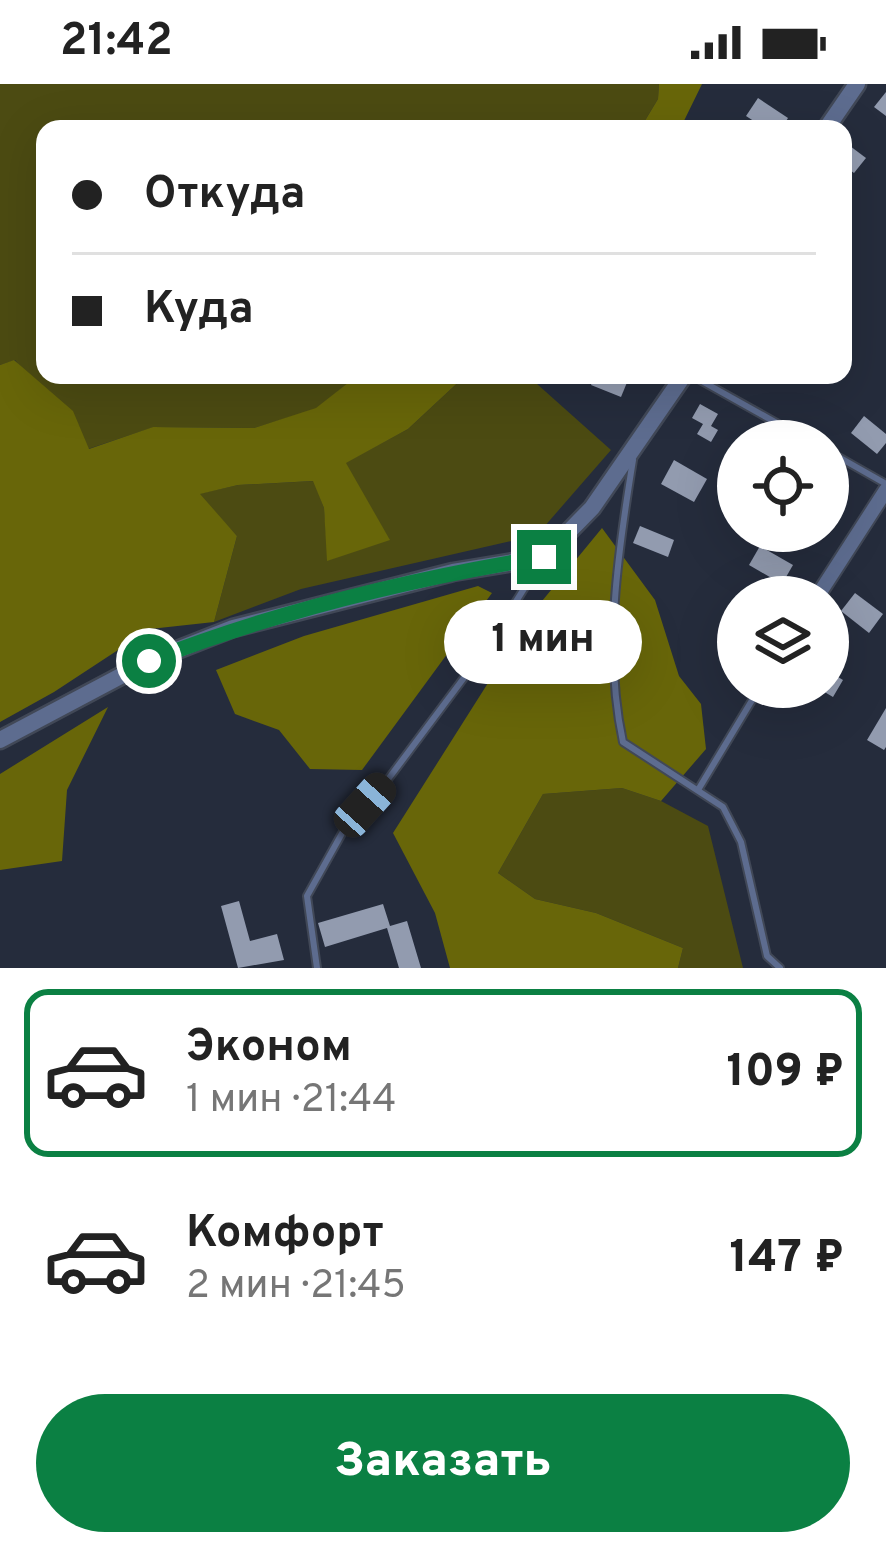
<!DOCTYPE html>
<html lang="ru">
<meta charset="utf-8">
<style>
:root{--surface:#fff;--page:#f6f6f6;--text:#222;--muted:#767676;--line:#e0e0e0;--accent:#0b8043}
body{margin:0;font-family:Overpass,sans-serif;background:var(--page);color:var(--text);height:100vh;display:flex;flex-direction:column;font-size:45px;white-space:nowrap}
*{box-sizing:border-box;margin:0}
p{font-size:39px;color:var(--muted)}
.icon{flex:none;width:66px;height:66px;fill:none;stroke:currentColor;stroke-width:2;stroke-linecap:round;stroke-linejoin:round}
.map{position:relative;height:884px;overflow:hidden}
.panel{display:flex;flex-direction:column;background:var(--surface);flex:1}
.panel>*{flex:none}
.top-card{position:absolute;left:36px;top:36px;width:816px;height:264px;border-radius:24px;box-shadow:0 12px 48px #0002;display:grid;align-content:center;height:264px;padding:0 36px;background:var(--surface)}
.fabs{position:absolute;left:717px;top:336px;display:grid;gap:24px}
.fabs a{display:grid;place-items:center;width:132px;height:132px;border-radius:50%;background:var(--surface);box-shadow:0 12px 48px #0002;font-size:60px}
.end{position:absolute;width:54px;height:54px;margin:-27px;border:15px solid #0b8043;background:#fff;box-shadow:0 0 0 6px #fff}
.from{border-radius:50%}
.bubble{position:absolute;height:84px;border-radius:42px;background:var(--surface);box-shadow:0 12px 48px #0002;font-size:39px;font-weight:800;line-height:84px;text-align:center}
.car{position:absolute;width:36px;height:72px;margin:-36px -18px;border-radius:15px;box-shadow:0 0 9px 3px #0007;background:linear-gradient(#222 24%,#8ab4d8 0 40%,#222 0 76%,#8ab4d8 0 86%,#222 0)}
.top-card b{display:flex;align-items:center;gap:42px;height:114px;font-size:45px}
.top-card b+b{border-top:3px solid var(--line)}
.top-card i{width:30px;height:30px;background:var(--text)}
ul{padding:21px 0 0;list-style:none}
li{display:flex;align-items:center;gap:36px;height:168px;margin:0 24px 18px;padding:0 12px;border:6px solid transparent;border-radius:24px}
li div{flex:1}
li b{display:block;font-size:45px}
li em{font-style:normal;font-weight:800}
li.current{border-color:var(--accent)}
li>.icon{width:108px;height:108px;stroke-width:1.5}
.button{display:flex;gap:24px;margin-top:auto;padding:24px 36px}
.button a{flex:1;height:138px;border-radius:72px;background:var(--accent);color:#fff;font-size:48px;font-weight:800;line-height:138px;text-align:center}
.status{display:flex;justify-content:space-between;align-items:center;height:84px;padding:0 60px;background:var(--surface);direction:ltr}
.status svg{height:33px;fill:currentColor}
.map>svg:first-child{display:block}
.green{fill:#4c4b12}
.forest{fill:#686609}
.building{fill:#929baf}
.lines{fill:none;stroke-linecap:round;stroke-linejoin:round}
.service-casing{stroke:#414857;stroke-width:10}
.minor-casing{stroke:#414857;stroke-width:18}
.tertiary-casing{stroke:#414857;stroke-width:21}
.service{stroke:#5d6c8f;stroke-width:6}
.minor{stroke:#5d6c8f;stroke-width:14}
.tertiary{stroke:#5d6c8f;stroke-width:16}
.route{stroke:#0b8043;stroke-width:15}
</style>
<div class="status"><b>21:42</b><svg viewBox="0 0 49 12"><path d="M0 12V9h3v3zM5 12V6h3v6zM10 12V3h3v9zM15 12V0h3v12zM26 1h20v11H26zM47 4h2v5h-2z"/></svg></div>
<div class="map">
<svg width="886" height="884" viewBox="0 0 886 884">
<rect width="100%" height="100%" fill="#252c3c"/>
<g class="green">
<polygon points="0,0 659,0 658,15 640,45 45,45 45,291 358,291 316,325 254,344 154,343 88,365 15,276 0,281"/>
<polygon points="466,291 527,291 611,366 537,451 301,505 214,538 237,452 198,410 238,401 314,397 324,424 328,476 389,455 345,379 408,345"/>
<polygon points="622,704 661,717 708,742 743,884 678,884 683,864 596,829 535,815 498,789 543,710"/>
</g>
<g class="forest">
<polygon points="659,0 702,0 680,45 640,45 658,15"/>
<polygon points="14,276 73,327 89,365 153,343 254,344 316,324 358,291 466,291 408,345 346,379 390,456 327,477 324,424 313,397 238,401 200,410 237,452 214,538 150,545 54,608 0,638 0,281"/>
<polygon points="602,444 655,516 679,592 701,620 706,665 661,717 622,704 543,710 498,789 535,815 596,829 683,864 678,884 450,884 435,829 393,749 533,528"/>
<polygon points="478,502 492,509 362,686 310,685 279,646 235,630 216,586 304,552"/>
<polygon points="108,623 67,706 62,777 0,786 0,690"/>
</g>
<g class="building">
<polygon points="886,8 886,32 874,23"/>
<polygon points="758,14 788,34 781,45 766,45 746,32"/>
<polygon points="846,59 866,74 854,89 843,81"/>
<polygon points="595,291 616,291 628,296 621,313 591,301"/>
<polygon points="700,320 718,330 711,342 718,346 711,358 697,350 703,340 692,334"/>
<polygon points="864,332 886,350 886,359 877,370 851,349"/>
<polygon points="674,376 707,395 694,418 661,400"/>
<polygon points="828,406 845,417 832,435 828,432"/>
<polygon points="640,442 674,456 668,473 633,459"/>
<polygon points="760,462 793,481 782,500 749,481"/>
<polygon points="855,509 883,530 869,549 841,527"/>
<polygon points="731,521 738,526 738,549 721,538"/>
<polygon points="828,587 843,596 833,613 816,603 828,603"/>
<polygon points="886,624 886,663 884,666 867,656"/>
<polygon points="239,817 250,857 277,850 284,876 238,884 221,822"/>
<polygon points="383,820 390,842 407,837 421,884 399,884 387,844 325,863 318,839"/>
</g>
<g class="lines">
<defs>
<g id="service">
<polyline points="691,291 809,357"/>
<polyline points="828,367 886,400"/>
<path d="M633,376c-15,92 -30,190 -10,282l100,65 18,35 26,114 13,12"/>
<polyline points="698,706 760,603"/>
<polyline points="317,884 307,812 345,744 386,698 490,559 542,476"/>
</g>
<polyline id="minor" points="817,513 886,406"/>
<g id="tertiary">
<polyline points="826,45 857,0"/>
<polyline points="0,656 149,577 233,544 453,488 544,473 592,424 684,291"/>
</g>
</defs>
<use href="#service" class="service-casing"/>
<use href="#minor" class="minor-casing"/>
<use href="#tertiary" class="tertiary-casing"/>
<use href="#service" class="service"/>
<use href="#minor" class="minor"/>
<use href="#tertiary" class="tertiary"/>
</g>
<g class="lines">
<path class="route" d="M149,577c128,-50 260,-82 395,-104"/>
</g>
</svg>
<div class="fabs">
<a><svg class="icon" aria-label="locate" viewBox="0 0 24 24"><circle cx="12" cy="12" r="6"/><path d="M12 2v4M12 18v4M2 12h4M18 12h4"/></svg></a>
<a><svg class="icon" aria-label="layers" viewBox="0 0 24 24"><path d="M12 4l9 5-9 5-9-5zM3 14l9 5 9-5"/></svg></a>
</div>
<i class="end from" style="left:149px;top:577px"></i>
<i class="end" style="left:544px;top:473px"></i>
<div class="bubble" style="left:444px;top:516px;width:198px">1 мин</div>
<i class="car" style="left:365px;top:721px;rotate:42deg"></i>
<div class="top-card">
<b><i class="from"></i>Откуда</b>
<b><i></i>Куда</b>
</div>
</div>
<section class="panel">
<ul>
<li class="current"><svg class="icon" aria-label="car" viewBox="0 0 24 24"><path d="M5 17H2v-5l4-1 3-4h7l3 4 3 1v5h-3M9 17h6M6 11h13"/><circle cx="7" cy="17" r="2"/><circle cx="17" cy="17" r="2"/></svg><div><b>Эконом</b><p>1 мин · 21:44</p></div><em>109 ₽</em></li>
<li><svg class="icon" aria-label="car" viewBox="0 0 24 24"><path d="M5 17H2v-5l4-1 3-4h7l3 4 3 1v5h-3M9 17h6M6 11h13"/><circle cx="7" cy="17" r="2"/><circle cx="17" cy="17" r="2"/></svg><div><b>Комфорт</b><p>2 мин · 21:45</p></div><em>147 ₽</em></li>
</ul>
<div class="button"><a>Заказать</a></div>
</section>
